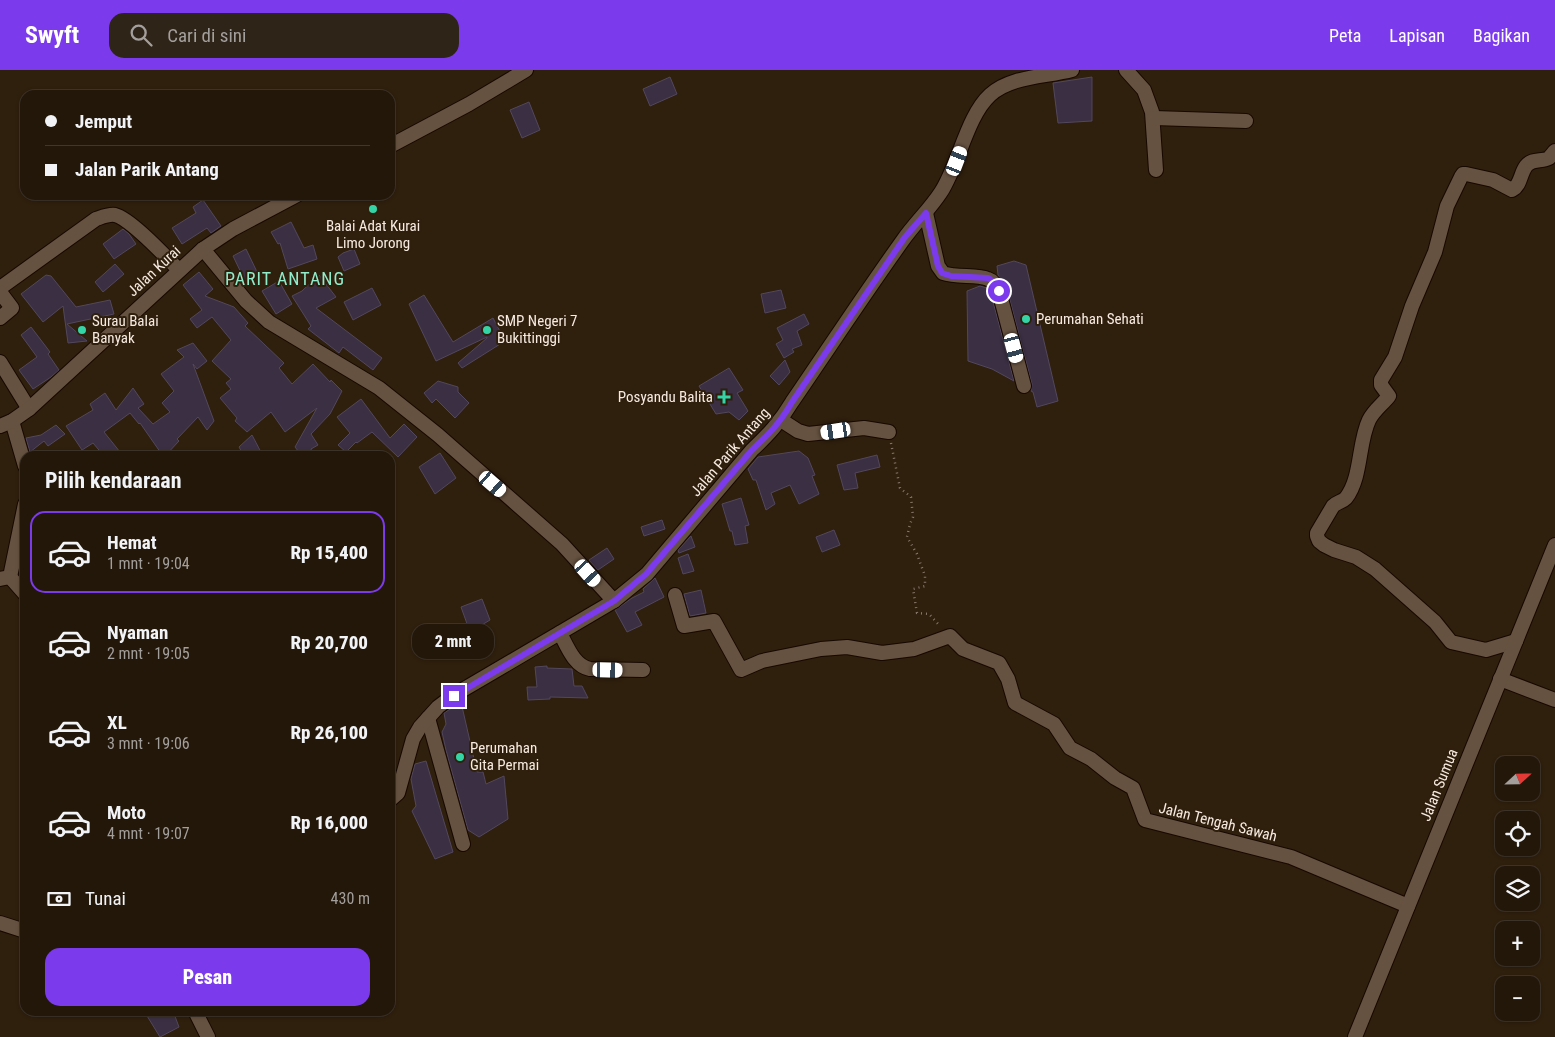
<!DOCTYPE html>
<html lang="id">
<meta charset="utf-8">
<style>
:root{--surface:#23170a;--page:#2f2418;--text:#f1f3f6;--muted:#a39f9c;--line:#40362b;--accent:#7c3aed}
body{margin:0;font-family:"Roboto Condensed",sans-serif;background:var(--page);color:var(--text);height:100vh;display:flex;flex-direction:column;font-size:19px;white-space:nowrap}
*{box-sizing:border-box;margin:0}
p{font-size:16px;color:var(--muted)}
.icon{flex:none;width:28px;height:28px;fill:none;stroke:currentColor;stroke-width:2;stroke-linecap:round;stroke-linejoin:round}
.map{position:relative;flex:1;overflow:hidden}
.sheet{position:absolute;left:20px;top:381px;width:375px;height:565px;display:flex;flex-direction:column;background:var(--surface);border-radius:15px;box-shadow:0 1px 4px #0004,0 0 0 1px var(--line)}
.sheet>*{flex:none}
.hud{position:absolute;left:20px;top:20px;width:375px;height:110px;border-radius:15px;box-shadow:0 1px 4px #0004,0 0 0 1px var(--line);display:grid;align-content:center;height:110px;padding:0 25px;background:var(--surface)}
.needle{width:32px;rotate:68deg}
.buttons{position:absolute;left:1495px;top:686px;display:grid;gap:10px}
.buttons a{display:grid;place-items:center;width:45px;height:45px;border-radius:10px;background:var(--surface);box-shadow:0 1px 4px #0004,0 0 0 1px var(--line);font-size:25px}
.end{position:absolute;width:22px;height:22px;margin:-11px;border:6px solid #7c3aed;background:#fff;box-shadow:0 0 0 2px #fff}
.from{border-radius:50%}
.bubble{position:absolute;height:35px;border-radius:15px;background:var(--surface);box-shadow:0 1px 4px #0004,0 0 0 1px var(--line);font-size:16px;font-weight:800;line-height:35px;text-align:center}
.car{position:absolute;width:15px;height:30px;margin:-15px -8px;border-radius:6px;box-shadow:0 0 4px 1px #0007;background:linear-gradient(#fff 24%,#345 0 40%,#fff 0 76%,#345 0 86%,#fff 0)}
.hud b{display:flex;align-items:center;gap:18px;height:48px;font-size:19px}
.hud b+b{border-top:1px solid var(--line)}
.hud i{width:12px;height:12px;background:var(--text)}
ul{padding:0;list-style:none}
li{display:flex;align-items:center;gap:15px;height:82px;margin:0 10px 8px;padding:0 15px;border:2px solid transparent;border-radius:15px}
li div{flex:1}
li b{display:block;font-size:19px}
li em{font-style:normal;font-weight:800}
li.selected{border-color:var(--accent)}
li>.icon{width:45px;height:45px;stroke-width:1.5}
h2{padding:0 25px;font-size:22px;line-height:60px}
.pay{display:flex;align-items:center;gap:12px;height:55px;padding:0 25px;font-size:19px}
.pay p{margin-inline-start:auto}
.button{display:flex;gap:10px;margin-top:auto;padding:10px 25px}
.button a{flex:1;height:58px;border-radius:15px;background:var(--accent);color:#fff;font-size:20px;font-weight:800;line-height:58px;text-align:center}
header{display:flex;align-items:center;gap:30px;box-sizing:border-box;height:70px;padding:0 25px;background:var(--accent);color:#fff}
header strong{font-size:24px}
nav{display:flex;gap:28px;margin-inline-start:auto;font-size:18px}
.search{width:350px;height:45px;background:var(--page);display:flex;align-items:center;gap:12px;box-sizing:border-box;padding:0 18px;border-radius:15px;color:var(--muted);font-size:19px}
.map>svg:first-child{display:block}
.building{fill:#3b2f43;stroke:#53475d}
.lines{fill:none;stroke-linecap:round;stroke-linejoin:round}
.minor-casing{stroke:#170800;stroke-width:16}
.path{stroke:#87786a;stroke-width:2.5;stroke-dasharray:1 4;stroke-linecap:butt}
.minor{stroke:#665240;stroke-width:14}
.route{stroke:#7c3aed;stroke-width:6}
.poi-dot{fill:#35d4a7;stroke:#2f1f0d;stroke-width:2}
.labels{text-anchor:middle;stroke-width:4;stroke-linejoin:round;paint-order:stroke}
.poi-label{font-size:15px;fill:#f7ebe1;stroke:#2f1f0d;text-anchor:start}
.street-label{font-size:15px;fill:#f7ebe1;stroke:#2f1f0d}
.quarter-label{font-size:18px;letter-spacing:1px;fill:#90eccb;stroke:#2f1f0d}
</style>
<header>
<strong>Swyft</strong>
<div class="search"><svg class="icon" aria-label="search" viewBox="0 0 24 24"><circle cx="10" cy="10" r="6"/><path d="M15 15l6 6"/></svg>Cari di sini</div>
<nav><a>Peta</a><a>Lapisan</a><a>Bagikan</a></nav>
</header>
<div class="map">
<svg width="1555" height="967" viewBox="0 0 1555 967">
<rect width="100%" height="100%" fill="#2f1f0d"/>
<g class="building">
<polygon points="670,7 677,24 650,36 643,19"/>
<polygon points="1092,7 1092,51 1058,53 1053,13"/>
<polygon points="529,32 540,60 522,68 510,40"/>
<polygon points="203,130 221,156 211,163 207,158 182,174 172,158 196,143 193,137"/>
<polygon points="291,152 304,178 313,175 317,189 288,199 280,173 278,174 271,162"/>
<polygon points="123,159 129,164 136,174 114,189 103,174"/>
<polygon points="246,179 259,206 246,213 233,186"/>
<polygon points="354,179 360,194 344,201 338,187 343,183"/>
<polygon points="1014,191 1026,195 1058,331 1037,337 1033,322 1031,321 1032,314 1007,219 998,205 997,196"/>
<polygon points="115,194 124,204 103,222 95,212"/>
<polygon points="199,202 213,219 205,226 234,237 248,253 245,256 284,293 279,298 292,314 313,294 330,312 331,310 342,321 330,344 311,364 318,375 311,379 312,383 308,386 302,386 295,377 317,338 285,362 271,342 247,362 235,351 237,348 220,328 231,319 226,313 231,309 212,291 231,270 212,247 197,258 190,249 202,240 183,215"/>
<polygon points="46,205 51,206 76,237 110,230 114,244 67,254 87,271 68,273 63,236 43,252 21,224"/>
<polygon points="319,205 336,227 316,238 382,288 373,300 343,277 339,283 308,259 311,256 292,226 302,221"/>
<polygon points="279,211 292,234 276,244 262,221"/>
<polygon points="980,216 987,218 991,224 1014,311 992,299 968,291 967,221"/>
<polygon points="372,218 381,235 353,250 344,232"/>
<polygon points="781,220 786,238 765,243 761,224"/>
<polygon points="424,225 453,272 493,248 505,271 462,298 458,293 487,268 487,267 436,291 409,234"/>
<polygon points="804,244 809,254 797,261 802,275 792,279 794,282 784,288 776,274 783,270 777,258"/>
<polygon points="31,257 50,282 48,284 59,300 51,307 33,319 19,300 37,287 21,265"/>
<polygon points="193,273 207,291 197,299 193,294 214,351 207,360 198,347 177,369 179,371 165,386 163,386 140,353 139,354 130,343 104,362 120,382 114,386 104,386 93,373 82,380 66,356 93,340 90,334 105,323 116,340 133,318 144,334 138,338 153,354 170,342 162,333 174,321 161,304 184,287 177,280"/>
<polygon points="785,290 790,302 779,315 770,306"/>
<polygon points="729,298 743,320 737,323 748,341 739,350 729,342 716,344 699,316"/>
<polygon points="438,311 458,317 458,322 469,333 455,348 436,329 432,333 424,323"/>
<polygon points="361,329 390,368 404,354 417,367 398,387 372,362 357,373 356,372 346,382 338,375 350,363 337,347"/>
<polygon points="56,355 65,364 48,376 44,371 30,382 26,368 41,365"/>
<polygon points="252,365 263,386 244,386 239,377"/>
<polygon points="799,381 808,388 815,405 812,406 819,424 799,434 790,415 771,423 775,434 766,440 756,410 753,410 748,399 758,387"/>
<polygon points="440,383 456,408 435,424 419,397"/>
<polygon points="877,385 880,397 855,403 858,418 844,420 837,395"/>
<polygon points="741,428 749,455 745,456 748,473 735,475 732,461 730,461 722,434"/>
<polygon points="662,450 665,459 644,466 641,457"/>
<polygon points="834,460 840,475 822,482 816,467"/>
<polygon points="691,466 695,477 679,483 678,480"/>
<polygon points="607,478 614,489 598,500 589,490"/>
<polygon points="688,484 694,501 683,504 678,488"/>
<polygon points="655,508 664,527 635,542 642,555 627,562 615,540 632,528 644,522 643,519"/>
<polygon points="701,520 706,543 690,546 684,524"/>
<polygon points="482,529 490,550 470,562 461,537"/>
<polygon points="547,596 547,598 572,599 574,616 582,616 588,628 550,627 550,629 528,630 527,617 537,617 535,597"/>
<polygon points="461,632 477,702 483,702 486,714 504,706 508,749 479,767 468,760 446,680 442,662 446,654 444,643"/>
<polygon points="426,691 453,782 435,789 412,741 416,736 411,709 415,694"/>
<polygon points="144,941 173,941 179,957 160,967"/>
</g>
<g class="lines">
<defs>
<g id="minor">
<polyline points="1126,0 1144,20 1152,42 1156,100"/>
<polyline points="1154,48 1246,51"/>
<polyline points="390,76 469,34 526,0"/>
<path d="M926,143l12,53 5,7c14,5 34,1 45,6 6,2 8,7 11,12l25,95"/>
<polyline points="203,179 246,231 269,252 379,318 438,365 562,474 614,531"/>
<path d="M0,218l96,-69c6,-2 13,-5 19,-4 16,4 52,43 64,55"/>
<polyline points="0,222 12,238 0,248"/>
<polyline points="0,292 29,339"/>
<polyline points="781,350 798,361 808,364 864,358 889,362"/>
<polyline points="12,351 25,396"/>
<polyline points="0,356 12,351 29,339 203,179 233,159 297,125"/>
<polyline points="10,507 25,434"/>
<polyline points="0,509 10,507 25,524"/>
<polyline points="675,525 684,556 714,551 741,600 762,591 821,579 847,577 882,583 914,579 950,566 963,579 999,593 1008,609 1015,633 1054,654 1070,678 1091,689 1115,708 1133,718 1145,750 1291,787 1408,836"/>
<path d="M560,563c7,13 14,33 30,36l53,1"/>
<path d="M1516,571l-30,9 -35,-8 -16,-20 -60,-53 -19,-12 -22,-7 -10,-5 -5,-4 -2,-5v-3l16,-27c4,-4 9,-4 13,-8 16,-21 12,-55 23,-78 5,-10 14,-16 20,-24l-8,-11v-5l14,-23 17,-51 23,-54 12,-46 14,-29 2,-3h3l27,6 19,10c9,-5 8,-16 14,-24 6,-8 16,-4 23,-8 1,-1 5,-6 6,-7"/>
<polyline points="1500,609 1555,630"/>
<polyline points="428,648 463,774"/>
<path d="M390,730l8,-7 15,-54 7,-12 18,-20 16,-12 160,-94 33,-27 105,-124c17,-16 28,-28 40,-48 37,-54 73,-109 111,-162 12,-17 27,-31 38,-48 18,-28 26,-76 49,-97 20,-19 56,-18 82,-25"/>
<polyline points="0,853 25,861"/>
<polyline points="195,941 208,967"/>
<polyline points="1355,967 1555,475"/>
</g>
</defs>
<use href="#minor" class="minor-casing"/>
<polyline class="path" points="891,373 900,418 911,427 913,447 910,454 907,467 917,484 925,506 925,516 913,519 917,543 929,544 940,556"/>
<use href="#minor" class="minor"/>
</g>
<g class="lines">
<path class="route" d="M454,626l160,-95 32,-27 106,-124c17,-16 28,-27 40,-48l113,-165 21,-24 12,53 4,7 9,3 37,2 6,4 5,9"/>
</g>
<g class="poi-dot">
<circle cx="373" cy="139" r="5"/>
<circle cx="1026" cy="249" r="5"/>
<circle cx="82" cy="260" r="5"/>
<circle cx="487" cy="260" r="5"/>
<path d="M721.5 319.5h5v5h5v5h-5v5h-5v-5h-5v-5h5z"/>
<circle cx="460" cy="687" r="5"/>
</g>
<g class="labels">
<g class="poi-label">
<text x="373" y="161" text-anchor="middle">Balai Adat Kurai<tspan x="373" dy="17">Limo Jorong</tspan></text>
<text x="1036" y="254">Perumahan Sehati</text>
<text x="92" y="256">Surau Balai<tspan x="92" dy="17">Banyak</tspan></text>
<text x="497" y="256">SMP Negeri 7<tspan x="497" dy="17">Bukittinggi</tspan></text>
<text x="713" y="332" text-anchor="end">Posyandu Balita</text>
<text x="470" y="683">Perumahan<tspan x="470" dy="17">Gita Permai</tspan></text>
</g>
<g class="street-label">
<text transform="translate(154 201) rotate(-43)" y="5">Jalan Kurai</text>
<text transform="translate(730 382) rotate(-49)" y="5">Jalan Parik Antang</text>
<text transform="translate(1439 715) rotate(-68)" y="5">Jalan Sumua</text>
<text transform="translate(1218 752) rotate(14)" y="5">Jalan Tengah Sawah</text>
</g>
<g class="quarter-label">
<text x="285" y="215">PARIT ANTANG</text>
</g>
</g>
</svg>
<div class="buttons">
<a><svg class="needle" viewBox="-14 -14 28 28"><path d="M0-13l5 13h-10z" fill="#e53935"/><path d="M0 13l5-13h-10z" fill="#a39f9c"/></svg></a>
<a><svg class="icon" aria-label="locate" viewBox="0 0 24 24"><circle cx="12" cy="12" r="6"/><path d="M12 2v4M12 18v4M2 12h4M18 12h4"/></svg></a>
<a><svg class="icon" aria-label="layers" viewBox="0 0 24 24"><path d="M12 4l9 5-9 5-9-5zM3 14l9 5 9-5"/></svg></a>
<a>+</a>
<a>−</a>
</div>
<i class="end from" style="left:999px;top:221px"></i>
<i class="end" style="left:454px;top:626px"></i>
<div class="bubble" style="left:412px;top:554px;width:82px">2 mnt</div>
<i class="car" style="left:957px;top:91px;rotate:21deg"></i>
<i class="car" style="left:1014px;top:278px;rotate:165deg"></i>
<i class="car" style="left:836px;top:361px;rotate:261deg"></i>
<i class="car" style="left:493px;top:414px;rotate:131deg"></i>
<i class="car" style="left:588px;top:503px;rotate:138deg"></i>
<i class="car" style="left:608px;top:600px;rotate:91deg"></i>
<div class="hud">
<b><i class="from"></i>Jemput</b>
<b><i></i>Jalan Parik Antang</b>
</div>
<section class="sheet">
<h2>Pilih kendaraan</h2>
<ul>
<li class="selected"><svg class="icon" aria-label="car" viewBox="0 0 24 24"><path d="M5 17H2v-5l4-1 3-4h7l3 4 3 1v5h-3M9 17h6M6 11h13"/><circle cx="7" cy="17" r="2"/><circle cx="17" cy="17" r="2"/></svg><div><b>Hemat</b><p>1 mnt · 19:04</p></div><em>Rp 15,400</em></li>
<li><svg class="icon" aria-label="car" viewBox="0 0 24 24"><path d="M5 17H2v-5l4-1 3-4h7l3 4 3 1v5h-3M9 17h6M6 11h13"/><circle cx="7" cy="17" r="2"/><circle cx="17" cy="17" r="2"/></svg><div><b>Nyaman</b><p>2 mnt · 19:05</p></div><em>Rp 20,700</em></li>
<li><svg class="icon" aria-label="car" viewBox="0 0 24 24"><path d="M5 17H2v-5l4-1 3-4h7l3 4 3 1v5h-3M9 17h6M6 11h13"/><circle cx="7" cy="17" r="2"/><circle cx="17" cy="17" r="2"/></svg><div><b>XL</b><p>3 mnt · 19:06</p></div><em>Rp 26,100</em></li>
<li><svg class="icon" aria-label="car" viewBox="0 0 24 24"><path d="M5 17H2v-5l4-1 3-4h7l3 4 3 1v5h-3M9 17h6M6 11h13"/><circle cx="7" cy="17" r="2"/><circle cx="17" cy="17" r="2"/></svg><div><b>Moto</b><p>4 mnt · 19:07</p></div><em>Rp 16,000</em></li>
</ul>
<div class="pay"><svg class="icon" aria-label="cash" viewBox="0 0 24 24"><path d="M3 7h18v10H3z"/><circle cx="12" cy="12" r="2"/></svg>Tunai<p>430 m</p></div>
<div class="button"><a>Pesan</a></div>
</section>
</div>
